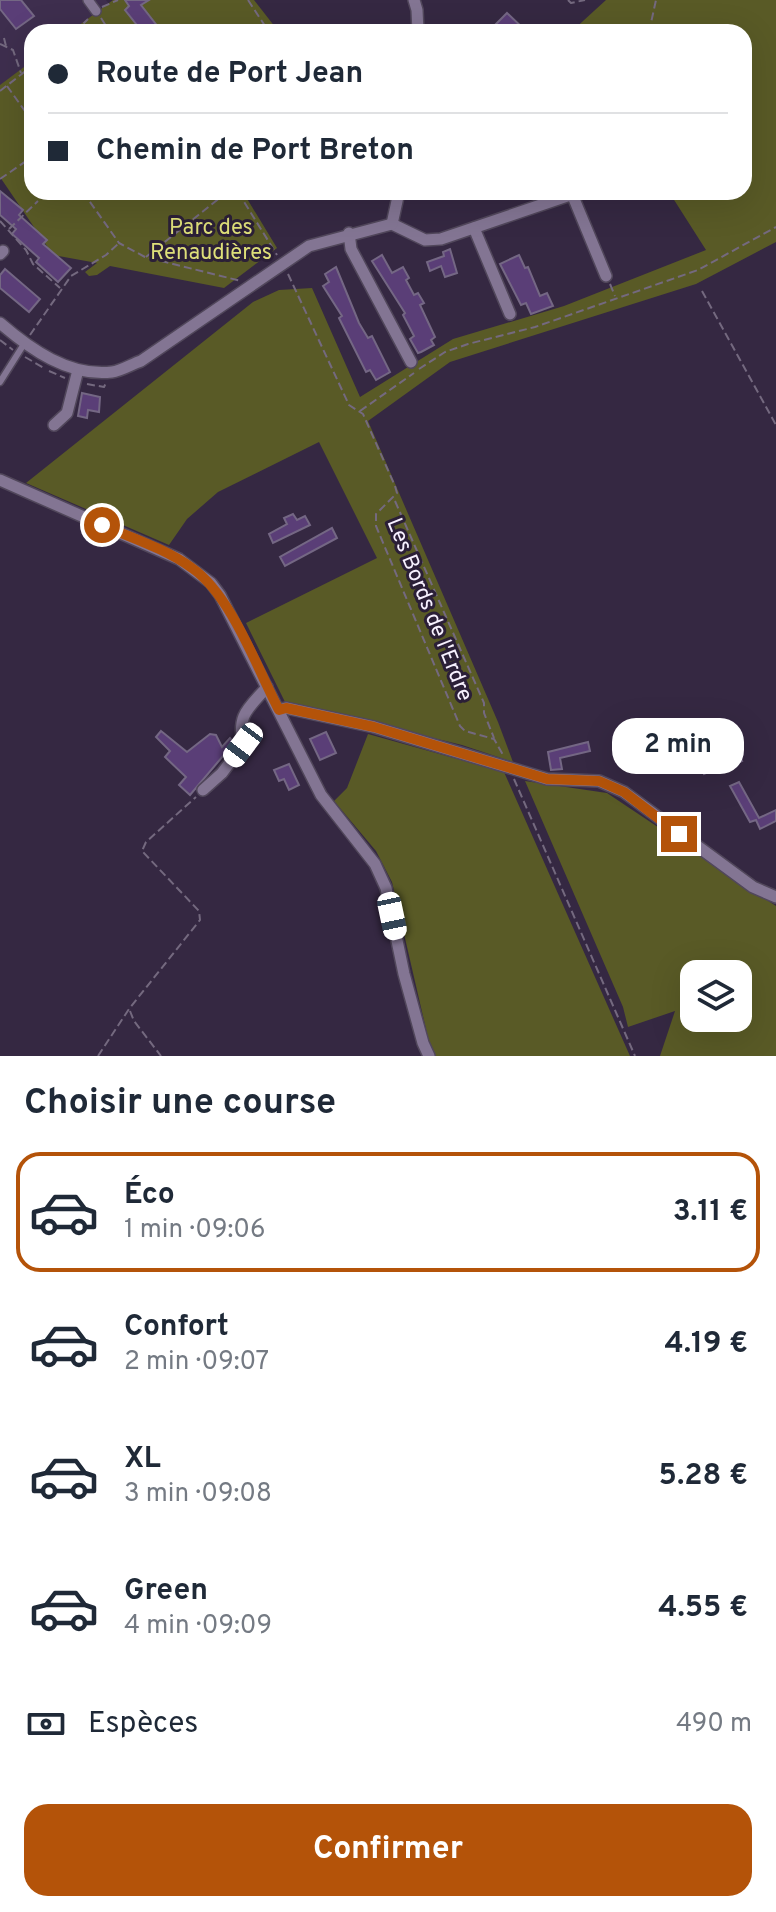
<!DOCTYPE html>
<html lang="fr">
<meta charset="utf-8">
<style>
:root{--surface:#fff;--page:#f2f2f3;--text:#1f2937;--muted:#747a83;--line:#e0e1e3;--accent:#b45309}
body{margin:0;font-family:Overpass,sans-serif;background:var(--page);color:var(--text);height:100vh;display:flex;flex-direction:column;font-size:30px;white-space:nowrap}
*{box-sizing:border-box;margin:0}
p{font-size:26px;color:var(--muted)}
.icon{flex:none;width:44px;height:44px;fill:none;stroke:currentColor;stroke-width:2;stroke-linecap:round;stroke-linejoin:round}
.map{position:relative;height:1056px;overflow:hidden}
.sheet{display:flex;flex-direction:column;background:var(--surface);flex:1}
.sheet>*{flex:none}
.banner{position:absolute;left:24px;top:24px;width:728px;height:176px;border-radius:24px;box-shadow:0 8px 32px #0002;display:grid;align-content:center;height:176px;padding:0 24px;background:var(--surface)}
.fabs{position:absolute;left:680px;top:960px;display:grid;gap:16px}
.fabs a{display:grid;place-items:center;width:72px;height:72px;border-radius:16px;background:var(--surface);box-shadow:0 8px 32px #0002;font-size:40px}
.end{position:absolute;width:36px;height:36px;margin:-18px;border:10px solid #b45309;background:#fff;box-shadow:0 0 0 4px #fff}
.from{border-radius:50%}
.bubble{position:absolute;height:56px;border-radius:24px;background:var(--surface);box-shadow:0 8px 32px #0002;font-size:26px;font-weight:700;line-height:56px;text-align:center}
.car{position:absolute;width:24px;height:48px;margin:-24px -12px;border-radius:10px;box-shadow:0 0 6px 2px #0007;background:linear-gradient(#fff 24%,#345 0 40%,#fff 0 76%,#345 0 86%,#fff 0)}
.banner b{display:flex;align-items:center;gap:28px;height:76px;font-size:30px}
.banner b+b{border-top:2px solid var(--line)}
.banner i{width:20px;height:20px;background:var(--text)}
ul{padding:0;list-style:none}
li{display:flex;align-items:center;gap:24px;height:120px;margin:0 16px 12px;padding:0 8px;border:4px solid transparent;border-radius:24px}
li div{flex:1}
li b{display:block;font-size:30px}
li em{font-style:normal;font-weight:700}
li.active{border-color:var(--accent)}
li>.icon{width:72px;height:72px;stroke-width:1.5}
h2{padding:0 24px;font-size:36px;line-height:96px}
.pay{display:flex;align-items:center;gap:20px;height:88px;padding:0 24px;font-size:30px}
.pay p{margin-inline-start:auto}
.primary-button{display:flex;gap:16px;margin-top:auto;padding:16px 24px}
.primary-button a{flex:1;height:92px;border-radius:24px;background:var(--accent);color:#fff;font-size:32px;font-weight:700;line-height:92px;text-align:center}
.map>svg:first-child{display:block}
.built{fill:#3e2e4e}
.green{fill:#595a26;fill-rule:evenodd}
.building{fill:#5a3e77;stroke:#746784;stroke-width:2}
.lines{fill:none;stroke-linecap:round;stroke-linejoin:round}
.service-casing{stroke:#51475b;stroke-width:9}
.pedestrian-casing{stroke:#51475b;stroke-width:12}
.minor-casing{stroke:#51475b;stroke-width:14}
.path{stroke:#74697f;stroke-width:2;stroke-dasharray:8 4;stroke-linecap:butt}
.service{stroke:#837593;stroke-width:6}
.pedestrian{stroke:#837593;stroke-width:9}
.minor{stroke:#837593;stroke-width:11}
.route{stroke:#b45309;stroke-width:10}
.labels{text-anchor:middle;stroke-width:6;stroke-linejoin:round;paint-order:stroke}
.park-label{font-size:22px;fill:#dedf79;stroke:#2b1f37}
.street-label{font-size:22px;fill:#f7f1fe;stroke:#2b1f37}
</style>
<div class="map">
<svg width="776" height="1056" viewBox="0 0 776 1056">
<rect width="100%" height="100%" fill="#352842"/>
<polygon class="built" points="0,0 106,0 113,9 85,32 32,32 32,75 0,101"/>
<g class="green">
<polygon points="113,0 254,0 279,32 70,32"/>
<polygon points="606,0 776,0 776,242 696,284 450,362 368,421 498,722 513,762 462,745 285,702 246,623 377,558 319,442 218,492 187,519 169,545 26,483 253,302 279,290 312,288 360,397 453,339 564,306 706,250 669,192 744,192 744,32 571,32"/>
<polygon points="32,61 32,192 243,192 277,248 224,288 110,266 97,275 89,276 85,272 97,263 53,255 0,177 0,85"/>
<polygon points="368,734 504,772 630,1056 435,1056 429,1042 392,882 376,851 334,801 347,788"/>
<path d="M525,781l82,12 169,113v150h-116l15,-45 -47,16 -5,-20zM694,974h44v44h-44z"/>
</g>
<g class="building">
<polygon points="0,0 21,0 34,16 16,29 0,9"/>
<polygon points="125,0 149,0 141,5 162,32 138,32 133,26 136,24 125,10 129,6"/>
<polygon points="507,13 527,32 488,32"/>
<polygon points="0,191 23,210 19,215 47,240 43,244 71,268 58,282 36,262 39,258 12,234 16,229 0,215"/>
<polygon points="450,249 457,273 445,277 441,266 430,271 427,262 444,256 443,252"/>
<polygon points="382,255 392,273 403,267 409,278 406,280 414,295 418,293 424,303 420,305 435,337 431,340 434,345 421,352 418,353 410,339 414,336 403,315 405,313 372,261"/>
<polygon points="519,255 525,268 528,267 540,296 547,293 553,306 531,314 526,303 521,305 500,264"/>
<polygon points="336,267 359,323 368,338 372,336 390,372 376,380 370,370 366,372 339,318 342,316 323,286 329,282 325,274"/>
<polygon points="5,269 40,299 29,312 0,288 0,275"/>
<polygon points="82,393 100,397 99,412 88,410 87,418 78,416"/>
<polygon points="293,514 297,520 305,516 310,525 273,543 269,534 287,524 284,518"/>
<polygon points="332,528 337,538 285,566 280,557"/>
<polygon points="161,731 187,752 210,734 216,735 222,747 230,738 234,743 190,795 179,785 186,777 165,757 170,751 156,737"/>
<polygon points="326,732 336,753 320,760 310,739"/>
<polygon points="588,742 590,751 560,758 562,769 551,770 548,752"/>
<polygon points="717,747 721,754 735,748 742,761 733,765 732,762 704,774 696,755"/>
<polygon points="289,764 299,785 289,790 284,779 279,781 274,770"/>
<polygon points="739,782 759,818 776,810 776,821 760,829 756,820 750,822 730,786"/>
</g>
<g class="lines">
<defs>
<polyline id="service" points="0,382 24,344"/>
<polyline id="pedestrian" points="88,0 96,11"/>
<g id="minor">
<polyline points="414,0 417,10 418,32"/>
<polyline points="572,194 606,276"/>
<polyline points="392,224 425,240 441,239 579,192"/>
<polyline points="392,224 399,192"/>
<polyline points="474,228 510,314"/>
<polyline points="349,233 351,249 411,362"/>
<polyline points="0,254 3,251"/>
<path d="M0,323c30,26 69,54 112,49 9,-1 20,-8 29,-11l168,-115 83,-22"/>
<polyline points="54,425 67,413 78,370"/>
<polyline points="0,480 179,559 211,583 220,595 321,795 375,864 386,888 404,974 423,1043 429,1056"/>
<polyline points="279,710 286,708 374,727 547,779 599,781 624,792 753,887 776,897"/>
<path d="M203,790l19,-17 21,-28c-6,-31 5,-36 24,-58"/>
</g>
</defs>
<use href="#service" class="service-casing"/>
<use href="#pedestrian" class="pedestrian-casing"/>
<use href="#minor" class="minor-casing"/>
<g class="path">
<polyline points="248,0 269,32"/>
<polyline points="568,0 571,3 585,0"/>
<polyline points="102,7 118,0"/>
<polyline points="101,18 110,32"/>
<polyline points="75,32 88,19"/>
<polyline points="649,32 656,0"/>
<polyline points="4,38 6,46"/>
<polyline points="0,44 13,50 21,73"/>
<polyline points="7,86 32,121"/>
<polyline points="0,91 32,66"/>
<polyline points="0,179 32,157"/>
<polyline points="83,192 119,243 145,257 241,281"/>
<polyline points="238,192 277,255"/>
<polyline points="0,221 26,250 33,264 60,288"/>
<polyline points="9,229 38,201"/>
<polyline points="146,257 227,192"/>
<polyline points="288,274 349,405 363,414 395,486 397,493 376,514 376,526 460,726 465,731 494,739 503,755"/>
<polyline points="610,284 615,296"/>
<polyline points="702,291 776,425"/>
<polyline points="30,335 71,276 106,255 118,244"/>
<polyline points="0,340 13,350"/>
<polyline points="25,357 44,368"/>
<polyline points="419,369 445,352 468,344 535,327 698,270 776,227"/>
<polyline points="49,371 65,378"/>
<polyline points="87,384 104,387 106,383"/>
<polyline points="360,411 414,373"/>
<polyline points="395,501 484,703 484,713 494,738"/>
<polyline points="514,779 635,1056"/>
<polyline points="130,1011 134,1021 161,1056"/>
<polyline points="98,1056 129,1009 200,920 199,911 142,851 146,842 196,797"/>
</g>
<use href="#service" class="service"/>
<use href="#pedestrian" class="pedestrian"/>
<use href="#minor" class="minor"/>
</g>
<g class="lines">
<path class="route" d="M102,525c30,13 64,24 90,43 39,27 65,100 87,142l7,-2 88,19 173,52 52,2 25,11 55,42"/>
</g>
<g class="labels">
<g class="park-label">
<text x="211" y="234">Parc des<tspan x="211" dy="25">Renaudières</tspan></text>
</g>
<g class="street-label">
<text transform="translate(431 609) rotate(68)" y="8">Les Bords de l'Erdre</text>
</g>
</g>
</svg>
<div class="fabs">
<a><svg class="icon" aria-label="layers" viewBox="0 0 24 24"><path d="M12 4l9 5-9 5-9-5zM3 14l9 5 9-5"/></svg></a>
</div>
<i class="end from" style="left:102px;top:525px"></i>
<i class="end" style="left:679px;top:834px"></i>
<div class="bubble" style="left:612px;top:718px;width:132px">2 min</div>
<i class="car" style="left:243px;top:745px;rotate:217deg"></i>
<i class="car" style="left:392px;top:916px;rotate:168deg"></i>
<div class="banner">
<b><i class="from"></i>Route de Port Jean</b>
<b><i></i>Chemin de Port Breton</b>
</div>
</div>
<section class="sheet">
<h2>Choisir une course</h2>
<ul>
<li class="active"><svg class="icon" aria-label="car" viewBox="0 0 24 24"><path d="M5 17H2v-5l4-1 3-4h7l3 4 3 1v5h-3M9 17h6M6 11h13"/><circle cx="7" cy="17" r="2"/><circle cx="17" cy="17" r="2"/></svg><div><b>Éco</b><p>1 min · 09:06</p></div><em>3.11 €</em></li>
<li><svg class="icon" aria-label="car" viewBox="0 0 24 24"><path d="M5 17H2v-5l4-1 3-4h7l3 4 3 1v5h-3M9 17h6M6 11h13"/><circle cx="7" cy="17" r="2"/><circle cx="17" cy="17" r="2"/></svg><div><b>Confort</b><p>2 min · 09:07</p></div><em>4.19 €</em></li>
<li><svg class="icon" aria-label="car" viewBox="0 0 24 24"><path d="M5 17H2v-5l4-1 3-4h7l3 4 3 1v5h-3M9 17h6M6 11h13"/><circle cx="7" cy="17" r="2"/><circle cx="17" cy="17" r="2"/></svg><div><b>XL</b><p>3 min · 09:08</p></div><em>5.28 €</em></li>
<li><svg class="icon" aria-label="car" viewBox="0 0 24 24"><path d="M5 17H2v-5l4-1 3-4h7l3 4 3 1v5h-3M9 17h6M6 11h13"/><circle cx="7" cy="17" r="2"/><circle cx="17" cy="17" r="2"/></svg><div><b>Green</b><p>4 min · 09:09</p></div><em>4.55 €</em></li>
</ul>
<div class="pay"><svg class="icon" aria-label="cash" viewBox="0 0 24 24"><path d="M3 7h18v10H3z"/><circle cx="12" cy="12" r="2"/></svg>Espèces<p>490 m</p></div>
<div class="primary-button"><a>Confirmer</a></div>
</section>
